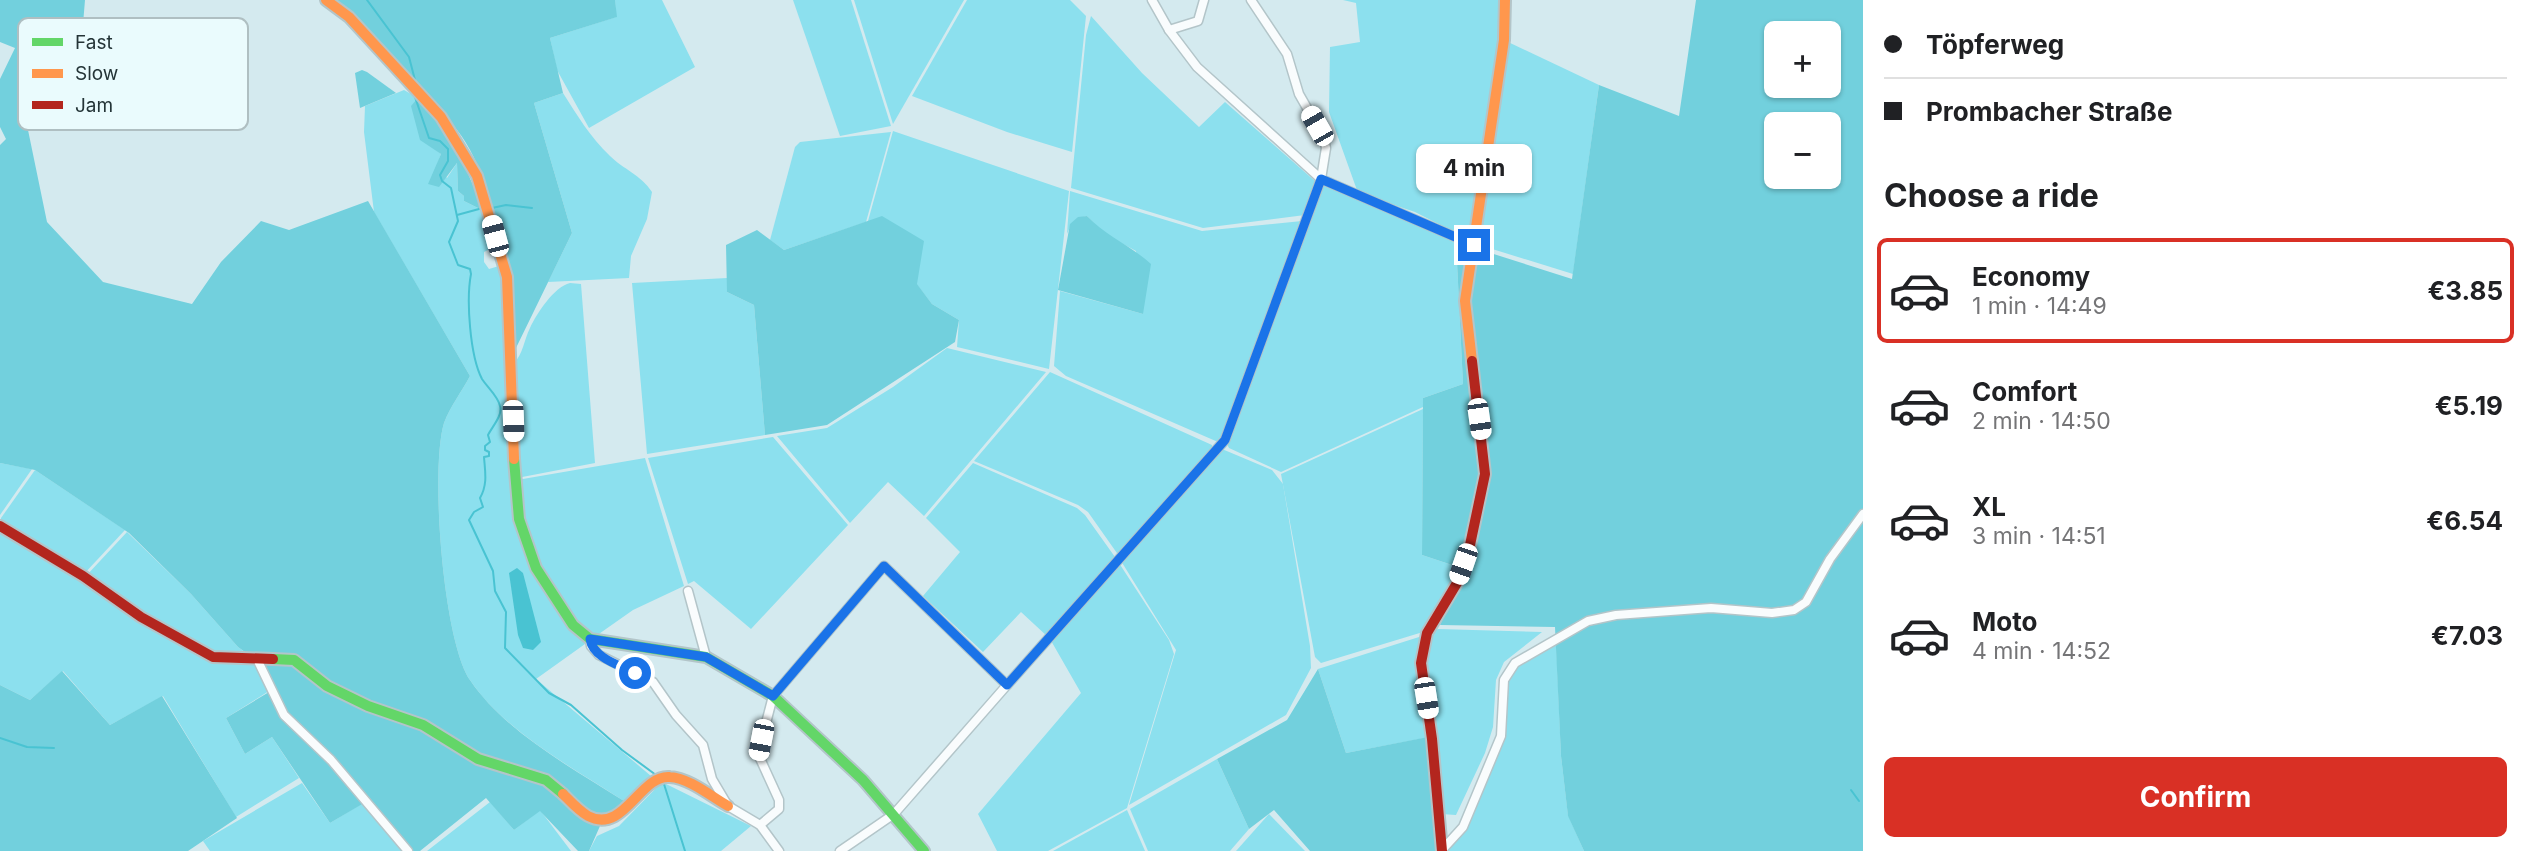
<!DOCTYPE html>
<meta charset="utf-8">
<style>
:root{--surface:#fff;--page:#f6f6f6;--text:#202124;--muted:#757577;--line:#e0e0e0;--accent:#d93025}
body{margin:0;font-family:Inter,sans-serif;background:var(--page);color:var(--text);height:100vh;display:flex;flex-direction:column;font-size:26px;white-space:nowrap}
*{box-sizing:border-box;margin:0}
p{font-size:23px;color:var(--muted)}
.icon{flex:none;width:38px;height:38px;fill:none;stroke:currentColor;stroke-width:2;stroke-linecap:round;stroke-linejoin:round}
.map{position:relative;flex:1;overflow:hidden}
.drawer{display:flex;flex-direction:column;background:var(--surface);width:665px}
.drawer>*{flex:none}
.guide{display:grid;align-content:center;height:154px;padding:0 21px;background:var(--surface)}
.tools{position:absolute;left:1764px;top:21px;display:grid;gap:14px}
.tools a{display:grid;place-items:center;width:77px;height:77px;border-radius:10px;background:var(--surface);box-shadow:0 2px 5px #0004;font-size:35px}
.end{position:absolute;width:32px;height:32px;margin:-16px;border:9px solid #1a73e8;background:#fff;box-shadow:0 0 0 4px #fff}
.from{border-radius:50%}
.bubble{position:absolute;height:49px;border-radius:10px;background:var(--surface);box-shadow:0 2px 5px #0004;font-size:23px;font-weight:700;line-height:49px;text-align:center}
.car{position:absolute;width:21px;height:42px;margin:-21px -10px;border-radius:9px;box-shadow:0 0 5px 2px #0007;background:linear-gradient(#fff 24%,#345 0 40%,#fff 0 76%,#345 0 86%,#fff 0)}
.guide b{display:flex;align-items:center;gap:24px;height:66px;font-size:26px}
.guide b+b{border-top:2px solid var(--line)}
.guide i{width:18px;height:18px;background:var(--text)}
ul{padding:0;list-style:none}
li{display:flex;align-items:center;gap:21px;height:105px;margin:0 14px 10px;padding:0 7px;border:4px solid transparent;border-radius:10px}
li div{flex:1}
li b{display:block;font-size:26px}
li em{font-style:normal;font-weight:700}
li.on{border-color:var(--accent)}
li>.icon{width:63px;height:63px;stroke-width:1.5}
h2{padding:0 21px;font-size:32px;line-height:84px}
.button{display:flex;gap:14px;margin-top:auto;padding:14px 21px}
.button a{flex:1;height:80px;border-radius:10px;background:var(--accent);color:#fff;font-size:28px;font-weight:700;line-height:80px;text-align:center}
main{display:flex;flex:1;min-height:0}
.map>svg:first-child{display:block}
.green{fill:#8ce0ee}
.forest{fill:#72d0dd;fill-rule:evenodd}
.water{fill:#49c3d2}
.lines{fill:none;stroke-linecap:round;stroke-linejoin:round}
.stream{stroke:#49c3d2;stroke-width:2}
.street-casing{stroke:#b3c5c9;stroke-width:11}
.fast-casing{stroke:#b3c5c9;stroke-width:14}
.slow-casing{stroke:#b3c5c9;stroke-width:14}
.jam-casing{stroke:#b3c5c9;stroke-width:14}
.street{stroke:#f9fcfd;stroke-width:8}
.fast{stroke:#63d668;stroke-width:10}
.slow{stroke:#ff974d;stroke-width:10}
.jam{stroke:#b3261e;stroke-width:10}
.route{stroke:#1a73e8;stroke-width:9}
.key{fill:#eafbfd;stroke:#afbfc2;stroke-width:2}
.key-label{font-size:19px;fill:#243437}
</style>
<main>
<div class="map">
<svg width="1863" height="851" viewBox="0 0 1863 851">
<rect width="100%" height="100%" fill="#d4eaef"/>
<g class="green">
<polygon points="615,0 662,0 695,67 589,128 557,70 550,38 616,17"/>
<polygon points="793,0 851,0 891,126 840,136"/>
<polygon points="854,0 964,0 893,124"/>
<polygon points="967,0 1070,0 1086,16 1072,152 1007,132 912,96"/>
<polygon points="1343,0 1503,0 1503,22 1471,236 1462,236 1415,212 1358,193 1329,112 1330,47 1360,42 1356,3"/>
<polygon points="1091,16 1142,73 1199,127 1225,102 1316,182 1305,215 1203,228 1071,188 1086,35"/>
<polygon points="1508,42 1599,85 1573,274 1476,244"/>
<path d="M404,90l14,8 16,50 7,6 -4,11 10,13 10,-15 1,28 6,5v5l20,10 10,36 -10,5v10l5,7 10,-3 4,23 9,203 46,122 27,30 -49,35 115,97 -27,25c-51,-33 -120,-70 -154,-121 -27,-40 -40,-211 -26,-257 6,-16 18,-32 26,-47l-96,-164 -10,-80 1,-26z"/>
<path d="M563,93c14,22 27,44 47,63 13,13 31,19 42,36l-5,27 -16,37 -2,22 -81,4 24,-49 -38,-130z"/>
<polygon points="893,131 1069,191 1049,369 957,347 959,320 932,304 868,221"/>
<polygon points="891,132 866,222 784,250 770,240 795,147 800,142"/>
<polygon points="1323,185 1450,236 1456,242 1463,384 1423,398 1423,407 1281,472 1229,448 1226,442"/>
<path d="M1070,191l132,40 100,-10 -78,216 -6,5 -152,-66 -12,-10 6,-75 83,23 -7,-63 -33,-18 -16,-17c-12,2 -16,7 -20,18z"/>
<polygon points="727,278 727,292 754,305 765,435 647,454 632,283"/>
<path d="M570,283l11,1 14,179 -78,15 -3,-115c9,-9 10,-23 16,-35 7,-15 24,-41 40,-45z"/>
<polygon points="947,348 1046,372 924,516 888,482 850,523 777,436 827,428 893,387"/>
<polygon points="1050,372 1212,445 1212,450 1119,556 1088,512 1078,505 974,461"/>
<polygon points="1423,409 1422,555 1461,568 1423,632 1321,663 1315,657 1281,474"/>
<polygon points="773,437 848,525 751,629 694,581 688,584 648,458"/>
<polygon points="1222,449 1272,470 1283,484 1310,646 1311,668 1286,715 1129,805 1176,650 1121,561"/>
<path d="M645,458l39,128 -51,24 -37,26c-53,-34 -69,-97 -79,-156z"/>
<polygon points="0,463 32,469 0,515"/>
<polygon points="973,463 1077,508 1085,515 1115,557 1048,637 1021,612 983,652 923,596 960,552 926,518"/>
<polygon points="35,470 125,530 83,575 0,524 1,518"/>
<polygon points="0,529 200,653 254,662 269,691 226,718 245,754 272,737 299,778 236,817 163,696 110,725 63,671 30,700 0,685"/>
<polygon points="127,532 191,594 238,647 250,656 214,654 183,639 86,576"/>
<polygon points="1119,563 1169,640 1174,654 1127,808 1048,851 997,851 978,814 1081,693 1050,639"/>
<polygon points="1438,629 1542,632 1504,662 1496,680 1493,727 1485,753 1456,815 1441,814 1425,664 1431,632"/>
<polygon points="1419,637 1422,638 1430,737 1346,753 1318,669"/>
<polygon points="1556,639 1561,756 1568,815 1584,851 1448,851 1469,823 1501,741 1506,685 1518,664"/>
<polygon points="1217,759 1249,829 1230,851 1148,851 1130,809"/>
<polygon points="662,782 751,826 721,851 589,851 597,836 619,826"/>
<polygon points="302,783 330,823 363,803 406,851 210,851 203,841"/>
<polygon points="490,802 514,830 540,810 571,851 427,851"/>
<polygon points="1127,810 1145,851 1053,851"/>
<polygon points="1269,814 1305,851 1236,851"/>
</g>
<g class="forest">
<path d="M0,0h85l-2,24 -53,27 -2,79 19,92 56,60 89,22 29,-42 40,-41 28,9 79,-29 102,175c-8,15 -20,31 -26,47 -14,46 -1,217 26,257 35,52 102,88 154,121l-24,25 -11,25h-11l-38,-40 -26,19 -28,-32 -66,53h-9l-47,-48 -34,20 -58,-86 -27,17 -19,-36 48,-29 -11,-24 -25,-18 -47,-53 -62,-61 -94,-63 -35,-7v-318l6,-6 -6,-12v-48l15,-31 -15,-6z"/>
<path d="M337,0h278l2,17 -67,21 13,55 -29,10 38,130 -57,117c-8,-66 -16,-166 -58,-220 -35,-46 -80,-87 -120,-130z"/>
<path d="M1696,0h167v851h-279l-16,-35 -7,-60 -6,-129 -115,-2 24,-56 -42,-14 1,-157 40,-14 -7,-142 116,37 27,-194 80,31zM1776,33h53v53h-53zM1776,124h53v53h-53z"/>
<polygon points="362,70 367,72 396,93 360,108 355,73"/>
<polygon points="418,98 452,136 484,211 464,201 464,196 458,191 457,163 439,187 428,184 441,154 420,140 411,106"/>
<polygon points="882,216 924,241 917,284 932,304 959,320 955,342 827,425 765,435 754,305 727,292 726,245 757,230 784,250"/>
<path d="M1087,216c19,20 43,29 64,48l-8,50 -85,-24 12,-66 8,-7z"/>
<polygon points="1318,669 1346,753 1428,737 1440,851 1310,851 1274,810 1249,829 1217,759 1287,720"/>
<polygon points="62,671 110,725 162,696 237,818 188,851 0,851 0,685 30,700"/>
</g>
<polygon class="water" points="517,568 523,573 541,642 533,650 523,648 518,635 509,573"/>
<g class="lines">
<g class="stream">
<polyline points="367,0 409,57 415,80"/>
<path d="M415,97l14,41 11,3 8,8v12l-8,14 2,6 9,7 7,33 -9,21 9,23 12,4 1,5c-5,26 -1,82 11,105 5,8 16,17 18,27 3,9 -8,21 -12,29l2,7 -5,4v4l4,2v4l-5,1c1,14 4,27 -4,41l3,9 -9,5 -5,8 24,51 2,20 11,21 -1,36 44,45 22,12 51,45 34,25"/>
<polyline points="492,208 506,205 532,208"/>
<polyline points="457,215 479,209"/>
<polyline points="0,738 27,747 54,748"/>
<polyline points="664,784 685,851"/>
<polyline points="1851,790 1859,801"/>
</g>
<defs>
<g id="street">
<polyline points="1152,0 1169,30 1197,67 1321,179 1474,245"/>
<polyline points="1169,30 1198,21 1204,0"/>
<polyline points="688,591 706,657"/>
<polyline points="590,639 591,646 599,655 653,682 676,715 703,745 712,779 728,806 760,825 779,851"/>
<polyline points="257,659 284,715 331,760 408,851"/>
<polyline points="1007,685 1225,440 1321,179 1326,148 1323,136 1299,94 1287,54 1251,0"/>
<polyline points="760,825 779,809 779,800 758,754 773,696 884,566 1007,685 894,814 840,851"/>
<polyline points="1442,850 1463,827 1501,736 1504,680 1515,663 1588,621 1616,615 1711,608 1772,613 1794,610 1806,602 1830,559 1863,514"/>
</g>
<g id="fast">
<polyline points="514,459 519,519 536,568 573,625 590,639 706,657 773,696 863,780 924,851"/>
<polyline points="273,659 294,660 327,686 368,706 423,725 478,759 546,780 563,794"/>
</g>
<g id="slow">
<polyline points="326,0 349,17 441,117 477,176 507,277 514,459"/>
<polyline points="1472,361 1465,301 1504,40 1505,0"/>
<path d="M563,794c7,7 16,17 25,22 36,19 52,-42 82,-39 19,1 42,20 58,29"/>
</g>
<g id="jam">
<polyline points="0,526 83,576 141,617 213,657 273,659"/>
<polyline points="1442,851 1432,739 1421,663 1427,633 1457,583 1470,545 1485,474 1472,361"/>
</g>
</defs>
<use href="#street" class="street-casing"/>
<use href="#fast" class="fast-casing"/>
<use href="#slow" class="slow-casing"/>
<use href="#jam" class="jam-casing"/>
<use href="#street" class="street"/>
<use href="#fast" class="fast"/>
<use href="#slow" class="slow"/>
<use href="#jam" class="jam"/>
</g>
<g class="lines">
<path class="route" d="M635,673c-16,-8 -42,-15 -45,-34l116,18 67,39 111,-130 123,119 218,-245 96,-261 153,66"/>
</g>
<rect x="18" y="18" width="230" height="112" rx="10" class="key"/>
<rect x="32" y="38" width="31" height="8" fill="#63d668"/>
<rect x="32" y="69" width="31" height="9" fill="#ff974d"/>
<rect x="32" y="101" width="31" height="8" fill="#b3261e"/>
<g class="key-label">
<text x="75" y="49">Fast</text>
<text x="75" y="80">Slow</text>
<text x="75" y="112">Jam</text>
</g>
</svg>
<div class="tools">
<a>+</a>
<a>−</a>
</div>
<i class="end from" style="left:635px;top:673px"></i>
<i class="end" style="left:1474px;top:245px"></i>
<div class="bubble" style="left:1416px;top:144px;width:116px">4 min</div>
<i class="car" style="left:1317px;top:126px;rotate:330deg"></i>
<i class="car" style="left:495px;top:236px;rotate:345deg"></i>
<i class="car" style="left:1479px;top:419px;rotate:172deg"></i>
<i class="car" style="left:513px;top:421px;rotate:178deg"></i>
<i class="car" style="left:1463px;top:564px;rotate:199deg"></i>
<i class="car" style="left:1426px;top:698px;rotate:171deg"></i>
<i class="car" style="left:761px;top:740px;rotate:191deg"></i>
</div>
<section class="drawer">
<div class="guide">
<b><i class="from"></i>Töpferweg</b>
<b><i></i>Prombacher Straße</b>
</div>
<h2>Choose a ride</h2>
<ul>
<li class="on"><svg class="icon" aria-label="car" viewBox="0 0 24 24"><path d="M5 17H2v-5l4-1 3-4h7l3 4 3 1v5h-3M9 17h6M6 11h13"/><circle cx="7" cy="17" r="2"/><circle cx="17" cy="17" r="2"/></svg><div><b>Economy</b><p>1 min · 14:49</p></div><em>€3.85</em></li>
<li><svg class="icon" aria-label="car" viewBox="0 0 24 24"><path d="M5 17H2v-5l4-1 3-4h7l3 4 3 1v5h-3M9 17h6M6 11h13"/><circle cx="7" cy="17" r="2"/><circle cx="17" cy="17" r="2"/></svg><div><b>Comfort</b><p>2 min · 14:50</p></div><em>€5.19</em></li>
<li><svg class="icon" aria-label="car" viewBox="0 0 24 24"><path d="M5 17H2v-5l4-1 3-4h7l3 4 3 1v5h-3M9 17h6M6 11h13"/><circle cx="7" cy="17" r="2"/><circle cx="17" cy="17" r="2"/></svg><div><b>XL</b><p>3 min · 14:51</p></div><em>€6.54</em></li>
<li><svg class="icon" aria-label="car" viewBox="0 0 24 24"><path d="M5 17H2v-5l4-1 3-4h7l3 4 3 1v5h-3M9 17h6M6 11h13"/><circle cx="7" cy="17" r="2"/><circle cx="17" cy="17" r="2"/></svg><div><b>Moto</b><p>4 min · 14:52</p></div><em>€7.03</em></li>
</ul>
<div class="button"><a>Confirm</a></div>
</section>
</main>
